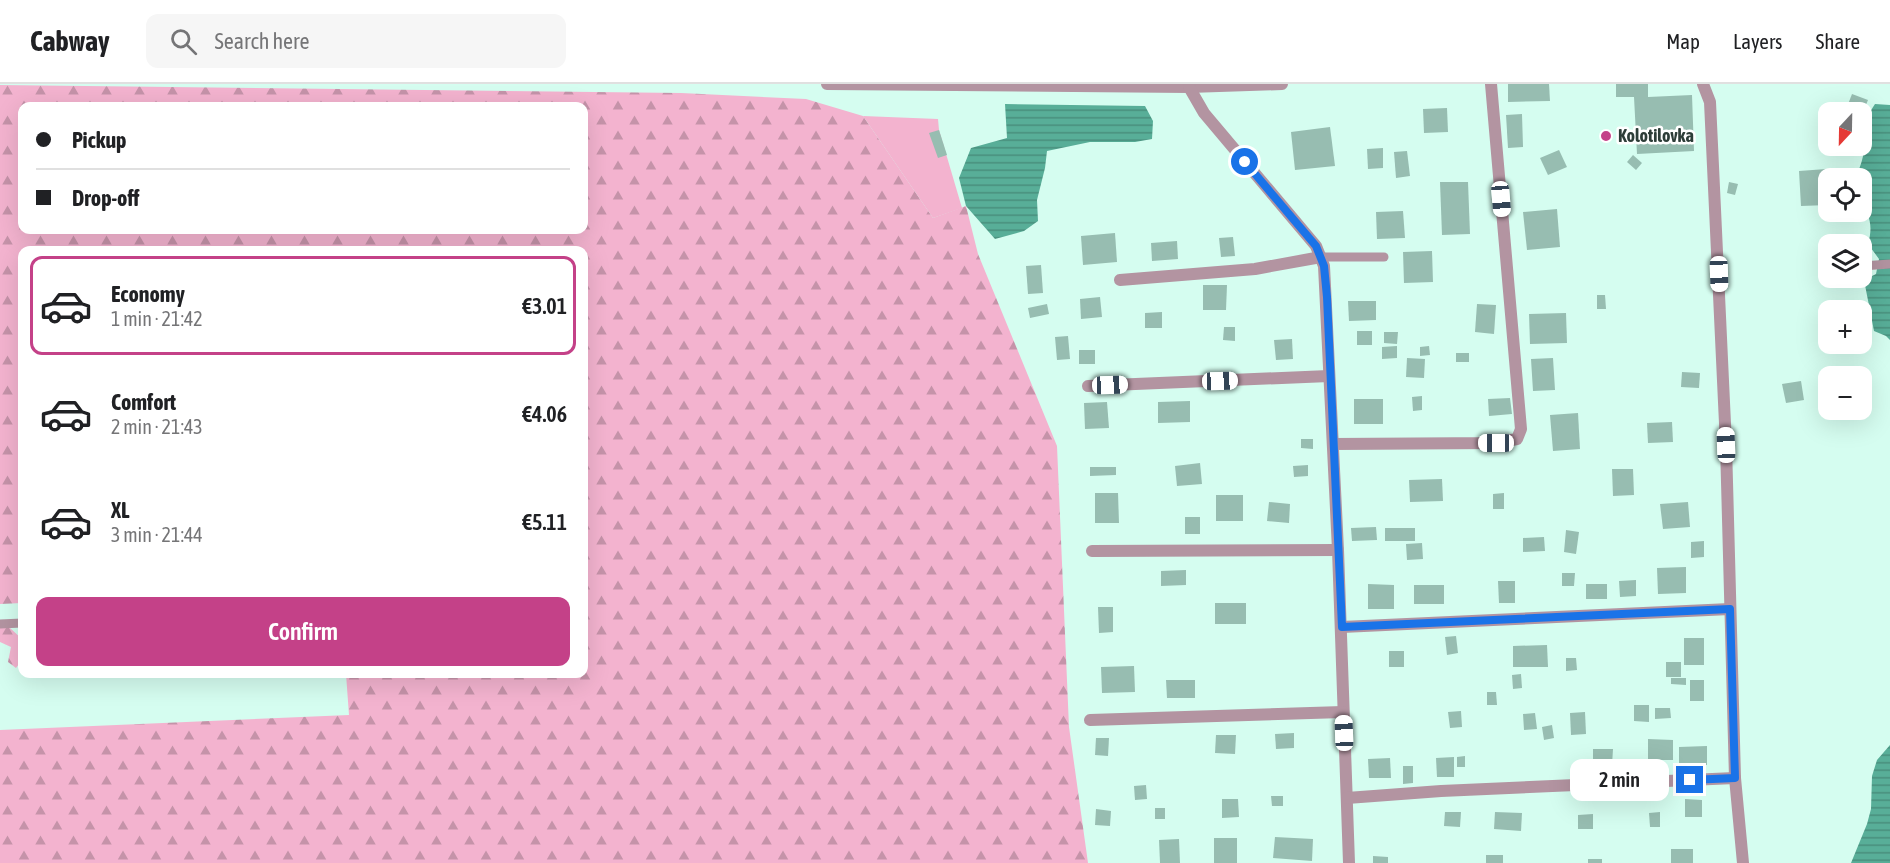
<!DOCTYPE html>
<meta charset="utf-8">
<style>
:root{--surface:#fff;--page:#f6f6f6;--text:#202124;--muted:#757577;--line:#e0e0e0;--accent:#c44188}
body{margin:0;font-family:"Asap Condensed",sans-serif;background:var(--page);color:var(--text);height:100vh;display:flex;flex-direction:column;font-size:22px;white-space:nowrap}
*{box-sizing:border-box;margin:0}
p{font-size:20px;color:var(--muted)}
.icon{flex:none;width:33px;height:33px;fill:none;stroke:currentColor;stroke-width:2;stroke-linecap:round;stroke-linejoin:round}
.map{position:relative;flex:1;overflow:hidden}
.side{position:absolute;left:18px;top:162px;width:570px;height:432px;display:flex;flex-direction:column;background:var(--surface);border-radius:12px;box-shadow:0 6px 24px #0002}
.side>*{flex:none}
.top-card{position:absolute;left:18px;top:18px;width:570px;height:132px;border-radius:12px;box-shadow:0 6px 24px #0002;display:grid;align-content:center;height:132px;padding:0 18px;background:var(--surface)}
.needle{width:39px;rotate:202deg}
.buttons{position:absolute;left:1818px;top:18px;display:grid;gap:12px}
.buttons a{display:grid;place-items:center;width:54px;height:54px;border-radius:12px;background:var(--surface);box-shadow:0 6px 24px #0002;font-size:30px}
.end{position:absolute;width:27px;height:27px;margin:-14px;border:8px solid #1a73e8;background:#fff;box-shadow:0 0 0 3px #fff}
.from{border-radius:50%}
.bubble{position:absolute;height:42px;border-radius:12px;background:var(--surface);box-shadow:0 6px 24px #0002;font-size:20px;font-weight:600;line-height:42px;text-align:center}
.car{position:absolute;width:18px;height:36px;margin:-18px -9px;border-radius:8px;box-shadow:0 0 4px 2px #0007;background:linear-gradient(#fff 24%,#345 0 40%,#fff 0 76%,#345 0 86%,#fff 0)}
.top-card b{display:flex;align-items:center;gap:21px;height:57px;font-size:22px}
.top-card b+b{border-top:2px solid var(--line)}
.top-card i{width:15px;height:15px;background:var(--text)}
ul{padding:10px 0 0;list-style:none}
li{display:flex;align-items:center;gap:18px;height:99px;margin:0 12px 9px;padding:0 6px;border:3px solid transparent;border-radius:12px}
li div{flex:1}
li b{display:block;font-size:22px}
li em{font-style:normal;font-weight:600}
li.active{border-color:var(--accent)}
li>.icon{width:54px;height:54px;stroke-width:1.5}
.button{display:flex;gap:12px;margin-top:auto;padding:12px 18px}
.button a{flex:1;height:69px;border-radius:12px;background:var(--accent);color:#fff;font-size:24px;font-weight:600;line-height:69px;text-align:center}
header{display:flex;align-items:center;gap:36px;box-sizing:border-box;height:84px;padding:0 30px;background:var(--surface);border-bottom:2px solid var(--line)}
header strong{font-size:28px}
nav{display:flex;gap:33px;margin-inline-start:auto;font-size:21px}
.search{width:420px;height:54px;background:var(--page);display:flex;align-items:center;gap:15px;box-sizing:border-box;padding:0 21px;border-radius:12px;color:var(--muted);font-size:22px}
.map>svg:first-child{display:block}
.forest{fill:url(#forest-firs);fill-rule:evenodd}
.garden{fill:#f3b3cf}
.water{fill:url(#water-rules)}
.building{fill:#97bdb1}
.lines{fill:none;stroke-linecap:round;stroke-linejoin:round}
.lane{stroke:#b394a1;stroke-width:9}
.street{stroke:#b394a1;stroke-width:12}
.route{stroke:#1a73e8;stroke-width:8}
.poi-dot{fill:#c44188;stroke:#fff;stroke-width:2}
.labels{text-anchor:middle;stroke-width:5;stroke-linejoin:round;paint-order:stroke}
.poi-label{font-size:18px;font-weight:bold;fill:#2d3d38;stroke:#fff;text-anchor:start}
</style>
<header>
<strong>Cabway</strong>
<div class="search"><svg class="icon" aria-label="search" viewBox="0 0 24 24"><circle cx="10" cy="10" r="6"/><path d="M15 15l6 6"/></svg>Search here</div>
<nav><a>Map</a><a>Layers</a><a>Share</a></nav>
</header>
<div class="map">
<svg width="1890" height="779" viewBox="0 0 1890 779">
<defs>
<pattern id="forest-firs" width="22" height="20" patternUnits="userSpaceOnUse" patternTransform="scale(1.5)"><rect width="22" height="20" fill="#f3b3cf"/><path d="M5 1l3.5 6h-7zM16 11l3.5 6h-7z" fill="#c593a9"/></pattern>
<pattern id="water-rules" width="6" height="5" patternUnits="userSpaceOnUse" patternTransform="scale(1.5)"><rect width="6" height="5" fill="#58ae98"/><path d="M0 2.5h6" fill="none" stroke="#498f7d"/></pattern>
</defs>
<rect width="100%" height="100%" fill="#d5fdf0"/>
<g class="forest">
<path d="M0,1l681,8 125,6 57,17 70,102 33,-12 12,48 79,192 12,281 19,136h-1088v-133l349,-15 -3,-41h238v-424h-562v353l-22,1zM22,22h562v124h-562z"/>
<polygon points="0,544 10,544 22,555 22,576 16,584 8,578 11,563 0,558"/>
</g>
<polygon class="garden" points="863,32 938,35 939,46 962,124 933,134"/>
<g class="water">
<polygon points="1005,20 1145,22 1153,37 1152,55 1135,58 1090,58 1047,67 1045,84 1037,116 1038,137 1024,147 995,155 966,122 959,94 971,64 1007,54"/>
<path d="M1875,20l15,1v235l-4,-4 -12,-5 -10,-51 12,-6 3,-15 -11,-15c6,-21 0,-27 -6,-46 -2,-5 0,-14 0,-20h-6c3,-9 7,-18 8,-28 2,-21 -2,-26 11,-46z"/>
<polygon points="1890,661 1890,779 1851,779 1867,740 1871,725 1872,692 1877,676"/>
</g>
<g class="building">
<polygon points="1508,0 1549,0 1550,17 1508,18"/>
<polygon points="1616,0 1648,0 1648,13 1692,11 1694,67 1637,70 1634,13 1616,13"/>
<polygon points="1852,10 1868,16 1863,28 1845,28"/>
<polygon points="1447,24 1448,48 1424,49 1423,25"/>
<polygon points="1522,30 1523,63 1508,64 1506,31"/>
<polygon points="1330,43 1335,82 1295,86 1291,48"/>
<polygon points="939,46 947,71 938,74 929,49"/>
<polygon points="1383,64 1383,84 1368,85 1367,65"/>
<polygon points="1559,66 1567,83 1548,91 1540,74"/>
<polygon points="1407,67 1410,92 1396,94 1394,68"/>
<polygon points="1633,71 1642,79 1636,86 1627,78"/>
<polygon points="1840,84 1840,94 1828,94 1828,121 1801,122 1799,87"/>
<polygon points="1440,98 1468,98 1470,150 1442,151"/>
<polygon points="1729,98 1738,100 1735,111 1727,109"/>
<polygon points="1557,125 1560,163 1527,166 1523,128"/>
<polygon points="1403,127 1405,154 1377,155 1376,128"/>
<polygon points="1115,149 1117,178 1083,181 1081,152"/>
<polygon points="1233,153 1235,172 1221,173 1219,154"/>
<polygon points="1177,157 1178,175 1152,177 1151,159"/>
<polygon points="1432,167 1433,198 1404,199 1403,168"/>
<polygon points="1041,181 1043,209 1028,210 1026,182"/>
<polygon points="1203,201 1227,201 1226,226 1203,226"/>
<polygon points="1597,211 1605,211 1606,225 1597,225"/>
<polygon points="1100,213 1102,233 1081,235 1080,215"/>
<polygon points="1348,217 1376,217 1376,236 1349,237"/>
<polygon points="1047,220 1049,230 1030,234 1028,224"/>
<polygon points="1477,220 1496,221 1494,250 1475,248"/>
<polygon points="1162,228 1162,244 1145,244 1145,229"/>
<polygon points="1566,229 1567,259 1530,260 1529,230"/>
<polygon points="1224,243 1235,243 1235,257 1223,256"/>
<rect x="1357" y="247" width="15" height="14"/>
<polygon points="1384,248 1398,248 1397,260 1384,259"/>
<polygon points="1068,252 1070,275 1057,276 1055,253"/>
<polygon points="1292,255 1293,275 1276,276 1274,256"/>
<polygon points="1397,262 1397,274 1382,275 1382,263"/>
<polygon points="1429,262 1430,271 1420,272 1420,263"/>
<rect x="1079" y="266" width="16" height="14"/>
<rect x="1456" y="269" width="13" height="9"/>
<polygon points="1407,274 1425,275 1424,294 1406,293"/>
<polygon points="1553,274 1555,306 1533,307 1531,275"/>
<polygon points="1682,288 1700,289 1699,304 1681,303"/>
<polygon points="1801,297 1804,316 1786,319 1782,300"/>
<polygon points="1422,312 1422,326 1413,327 1412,313"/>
<polygon points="1510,314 1512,330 1489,332 1488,315"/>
<rect x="1354" y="315" width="29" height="25"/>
<polygon points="1190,317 1190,338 1158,339 1158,318"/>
<polygon points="1107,318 1109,344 1085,345 1084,319"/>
<polygon points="1578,329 1580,365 1553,367 1550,331"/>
<polygon points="1672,338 1673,358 1648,359 1647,339"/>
<polygon points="1301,355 1313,355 1313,365 1301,364"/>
<polygon points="1200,379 1202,400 1177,402 1175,382"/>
<polygon points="1308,381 1308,392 1294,393 1293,382"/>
<polygon points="1090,383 1116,383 1116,391 1090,392"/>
<polygon points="1612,385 1633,385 1634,411 1613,412"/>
<polygon points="1442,395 1443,417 1410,418 1409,396"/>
<polygon points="1095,409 1118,409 1119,439 1095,439"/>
<polygon points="1504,409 1504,425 1493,425 1493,410"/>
<rect x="1216" y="411" width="27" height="26"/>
<polygon points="1269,418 1290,420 1289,439 1267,437"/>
<polygon points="1688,418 1690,443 1663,445 1660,420"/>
<rect x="1185" y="433" width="15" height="17"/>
<polygon points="1376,443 1377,456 1352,457 1351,444"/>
<rect x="1385" y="444" width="30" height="13"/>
<polygon points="1566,446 1579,448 1576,470 1564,468"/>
<polygon points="1544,453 1545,467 1523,468 1523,454"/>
<polygon points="1704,457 1704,473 1691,474 1691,458"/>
<polygon points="1422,459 1423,475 1407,476 1406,460"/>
<polygon points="1686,483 1686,509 1658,510 1657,484"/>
<polygon points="1186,486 1186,501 1161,502 1161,487"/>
<polygon points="1562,489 1575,489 1574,502 1562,502"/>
<polygon points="1636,496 1636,512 1620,513 1619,497"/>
<polygon points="1498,497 1515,497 1515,519 1499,519"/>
<polygon points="1368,500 1394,501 1394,525 1368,525"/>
<rect x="1586" y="500" width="21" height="15"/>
<rect x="1414" y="501" width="30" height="19"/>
<rect x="1215" y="519" width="31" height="21"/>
<polygon points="1098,523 1113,523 1113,548 1099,549"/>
<polygon points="1456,552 1458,569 1447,571 1445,553"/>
<rect x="1684" y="554" width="20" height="27"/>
<polygon points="1547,561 1548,583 1513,583 1513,562"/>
<rect x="1389" y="567" width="15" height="16"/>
<polygon points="1566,574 1576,574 1577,586 1566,587"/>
<rect x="1666" y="578" width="15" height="15"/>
<polygon points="1134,582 1135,608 1102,609 1101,583"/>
<polygon points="1521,590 1522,604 1513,605 1512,591"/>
<polygon points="1671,594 1686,594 1686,601 1671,600"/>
<polygon points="1166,596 1195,596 1195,614 1167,614"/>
<rect x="1690" y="596" width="14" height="21"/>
<polygon points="1487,608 1496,608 1497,621 1487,621"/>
<polygon points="1634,621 1649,621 1649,638 1634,637"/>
<polygon points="1655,624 1670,624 1671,634 1655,635"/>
<polygon points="1461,627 1462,643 1450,644 1448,628"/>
<polygon points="1585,628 1586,650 1571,651 1570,629"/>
<polygon points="1535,629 1537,645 1524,646 1523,630"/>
<polygon points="1552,641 1554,654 1544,656 1542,643"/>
<polygon points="1294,649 1294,664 1276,665 1275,650"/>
<polygon points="1216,651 1236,651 1235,670 1215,669"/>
<polygon points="1096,654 1109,654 1108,672 1095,671"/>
<polygon points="1648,655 1673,656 1673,676 1648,676"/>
<polygon points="1707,662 1707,681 1679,682 1679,663"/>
<polygon points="1593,665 1613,665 1612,681 1593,680"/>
<polygon points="1465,672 1465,683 1457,683 1457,673"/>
<polygon points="1454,673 1454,693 1437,693 1436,674"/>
<polygon points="1390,674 1391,694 1369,694 1368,675"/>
<polygon points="1403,682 1413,682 1413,699 1403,700"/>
<polygon points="1146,701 1147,715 1135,716 1134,702"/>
<polygon points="1271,712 1283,712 1283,722 1272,722"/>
<polygon points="1222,715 1238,715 1239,733 1222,734"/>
<polygon points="1685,715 1702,716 1702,733 1685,733"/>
<rect x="1155" y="724" width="10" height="11"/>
<polygon points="1096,725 1111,727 1110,742 1095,741"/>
<polygon points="1445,728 1461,728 1460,743 1444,742"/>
<polygon points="1495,728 1522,729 1521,747 1494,745"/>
<polygon points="1660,728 1660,743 1650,743 1649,729"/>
<polygon points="1593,730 1593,745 1578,745 1578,731"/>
<polygon points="1275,753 1313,755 1312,777 1273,774"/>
<rect x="1214" y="754" width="23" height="25"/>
<polygon points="1179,755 1180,779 1160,779 1159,756"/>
<rect x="1671" y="765" width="22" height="14"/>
<rect x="1486" y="771" width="17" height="8"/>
<polygon points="1373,772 1388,773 1388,779 1373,779"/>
<rect x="1588" y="775" width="14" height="4"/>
</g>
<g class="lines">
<g class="lane">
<polyline points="1321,173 1384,173"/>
<polyline points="1862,182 1890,180"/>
<polyline points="0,540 22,539"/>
</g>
<g class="street">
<polyline points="827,0 1189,3 1282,0"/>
<polyline points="1703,0 1710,18 1726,361 1735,694 1743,779"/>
<polyline points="1189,3 1204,29 1316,162 1324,182 1338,466 1349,779"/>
<polyline points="1120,196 1255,185 1321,173"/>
<polyline points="1088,302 1329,292"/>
<polyline points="1333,360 1496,359 1517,355 1521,345 1491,0"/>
<polyline points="1092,467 1338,466"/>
<polyline points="1342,543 1730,525"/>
<polyline points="1090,636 1343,628"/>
<polyline points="1347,714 1441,707 1735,694"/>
</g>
</g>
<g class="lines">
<polyline class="route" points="1245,78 1316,162 1324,182 1327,213 1342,543 1730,525 1735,694 1690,696"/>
</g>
<circle class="poi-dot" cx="1606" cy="52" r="6"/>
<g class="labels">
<g class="poi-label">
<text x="1618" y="58">Kolotilovka</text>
</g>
</g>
</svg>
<div class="buttons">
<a><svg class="needle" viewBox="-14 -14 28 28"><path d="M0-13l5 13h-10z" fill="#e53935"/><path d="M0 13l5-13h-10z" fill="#757577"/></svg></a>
<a><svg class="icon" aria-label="locate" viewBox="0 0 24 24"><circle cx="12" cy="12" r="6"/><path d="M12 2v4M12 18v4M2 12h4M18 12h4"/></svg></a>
<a><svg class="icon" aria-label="layers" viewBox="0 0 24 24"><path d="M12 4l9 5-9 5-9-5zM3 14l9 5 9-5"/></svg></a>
<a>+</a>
<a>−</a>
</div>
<i class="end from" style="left:1245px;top:78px"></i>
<i class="end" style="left:1690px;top:696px"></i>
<div class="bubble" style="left:1570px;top:675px;width:99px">2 min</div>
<i class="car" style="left:1501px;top:115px;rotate:175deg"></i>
<i class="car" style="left:1719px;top:190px;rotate:178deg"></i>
<i class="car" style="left:1220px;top:297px;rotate:88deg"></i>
<i class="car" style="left:1110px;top:301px;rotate:88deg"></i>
<i class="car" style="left:1496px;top:359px;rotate:270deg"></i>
<i class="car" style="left:1726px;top:361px;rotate:358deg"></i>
<i class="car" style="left:1344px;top:649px;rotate:358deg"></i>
<div class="top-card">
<b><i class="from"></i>Pickup</b>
<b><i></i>Drop-off</b>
</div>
<section class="side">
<ul>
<li class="active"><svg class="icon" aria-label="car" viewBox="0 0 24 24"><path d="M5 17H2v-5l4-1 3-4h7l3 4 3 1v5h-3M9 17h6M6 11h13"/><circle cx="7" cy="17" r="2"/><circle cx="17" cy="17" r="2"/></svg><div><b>Economy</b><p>1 min · 21:42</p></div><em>€3.01</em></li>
<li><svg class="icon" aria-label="car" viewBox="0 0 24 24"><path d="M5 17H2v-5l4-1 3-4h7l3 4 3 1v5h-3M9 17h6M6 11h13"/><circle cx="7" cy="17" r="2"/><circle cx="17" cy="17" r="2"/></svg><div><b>Comfort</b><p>2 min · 21:43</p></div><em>€4.06</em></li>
<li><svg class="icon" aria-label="car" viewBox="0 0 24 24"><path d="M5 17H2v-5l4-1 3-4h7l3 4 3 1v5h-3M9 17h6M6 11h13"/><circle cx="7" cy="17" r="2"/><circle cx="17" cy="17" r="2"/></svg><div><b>XL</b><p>3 min · 21:44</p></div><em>€5.11</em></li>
</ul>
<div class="button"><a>Confirm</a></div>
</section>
</div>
